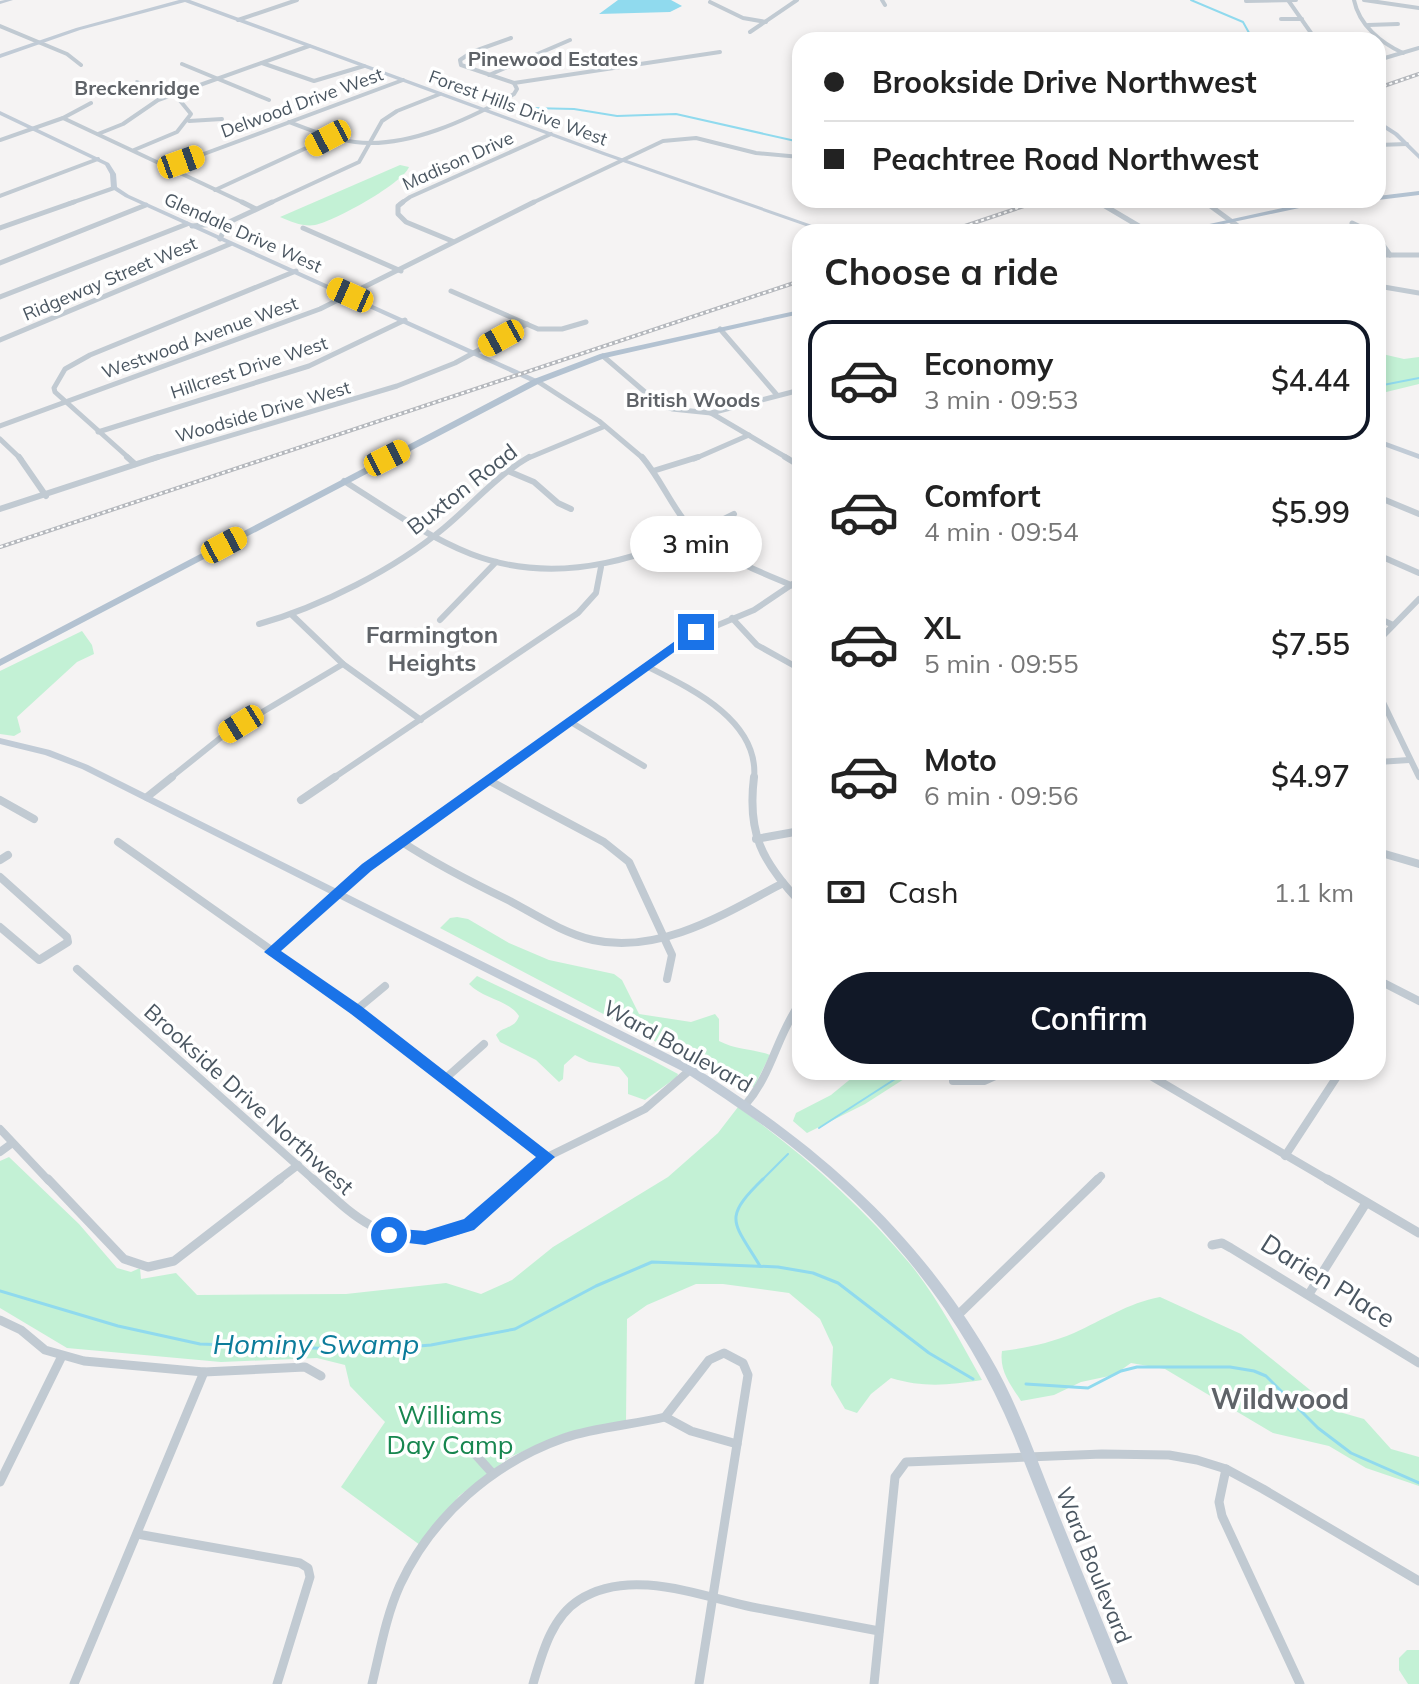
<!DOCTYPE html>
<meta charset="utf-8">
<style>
:root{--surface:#fff;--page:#f6f6f6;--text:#222;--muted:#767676;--line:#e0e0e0;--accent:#111827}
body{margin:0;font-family:Mulish,sans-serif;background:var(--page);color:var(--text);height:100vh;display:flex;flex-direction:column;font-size:30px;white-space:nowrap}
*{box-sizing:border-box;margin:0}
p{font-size:26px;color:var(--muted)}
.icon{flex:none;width:44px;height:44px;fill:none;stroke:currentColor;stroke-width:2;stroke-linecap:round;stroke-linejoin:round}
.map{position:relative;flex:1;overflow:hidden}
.panel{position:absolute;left:792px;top:224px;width:594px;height:856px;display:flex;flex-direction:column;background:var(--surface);border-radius:24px;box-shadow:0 4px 12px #0003}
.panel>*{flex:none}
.top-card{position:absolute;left:792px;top:32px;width:594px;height:176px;border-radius:24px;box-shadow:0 4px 12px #0003;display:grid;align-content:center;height:176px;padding:0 32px;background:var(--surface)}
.end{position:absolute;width:36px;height:36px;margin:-18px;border:10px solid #1a73e8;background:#fff;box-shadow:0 0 0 4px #fff}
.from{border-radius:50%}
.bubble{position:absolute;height:56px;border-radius:28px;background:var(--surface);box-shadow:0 4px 12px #0003;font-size:26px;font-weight:600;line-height:56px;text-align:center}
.car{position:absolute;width:24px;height:48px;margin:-24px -12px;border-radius:10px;box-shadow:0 0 6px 2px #0007;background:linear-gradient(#f5c518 24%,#345 0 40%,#f5c518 0 76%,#345 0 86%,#f5c518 0)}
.top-card b{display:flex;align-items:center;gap:28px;height:76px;font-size:30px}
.top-card b+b{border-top:2px solid var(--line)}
.top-card i{width:20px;height:20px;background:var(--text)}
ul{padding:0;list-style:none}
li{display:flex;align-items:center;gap:24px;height:120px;margin:0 16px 12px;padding:0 16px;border:4px solid transparent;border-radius:24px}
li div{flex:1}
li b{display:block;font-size:30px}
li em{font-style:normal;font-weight:600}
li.on{border-color:var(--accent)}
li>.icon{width:72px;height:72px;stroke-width:1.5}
h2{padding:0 32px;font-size:36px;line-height:96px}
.pay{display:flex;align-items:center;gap:20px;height:88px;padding:0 32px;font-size:30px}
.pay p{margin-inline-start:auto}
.primary-button{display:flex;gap:16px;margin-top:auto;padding:16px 32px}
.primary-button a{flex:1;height:92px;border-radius:48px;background:var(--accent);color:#fff;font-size:32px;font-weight:600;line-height:92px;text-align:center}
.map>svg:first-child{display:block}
.green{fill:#c3f1d5}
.water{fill:#90daee}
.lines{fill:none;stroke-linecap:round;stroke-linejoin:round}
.stream-far1{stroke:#90daee;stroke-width:2}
.stream{stroke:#90daee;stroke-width:3}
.street-far4{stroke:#c1cad2;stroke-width:4}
.street-far3{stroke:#c1cad2;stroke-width:5}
.street-far2{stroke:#c1cad2;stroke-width:6}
.street-far1{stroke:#c1cad2;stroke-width:8}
.street{stroke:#c1cad2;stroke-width:9}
.secondary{fill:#c1cbd6;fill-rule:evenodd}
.primary{fill:#b3c2d1;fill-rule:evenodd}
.rail-casing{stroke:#b5b8bd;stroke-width:4}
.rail{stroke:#fff;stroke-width:2;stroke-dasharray:3;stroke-linecap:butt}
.route{fill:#1a73e8}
.labels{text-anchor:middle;stroke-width:7;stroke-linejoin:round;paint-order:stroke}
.far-street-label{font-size:18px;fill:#4a5661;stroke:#fff}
.far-neighbourhood-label{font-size:20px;font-weight:bold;fill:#5f6368;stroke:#fff}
.street-label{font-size:22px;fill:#4a5661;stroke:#fff}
.neighbourhood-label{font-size:24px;font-weight:bold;fill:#5f6368;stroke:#fff}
.near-street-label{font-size:26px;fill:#4a5661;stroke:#fff}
.near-park-label{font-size:26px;fill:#17864f;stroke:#fff}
.near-water-label{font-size:28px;font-style:italic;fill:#0c7c9b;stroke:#fff}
.near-neighbourhood-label{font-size:28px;font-weight:bold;fill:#5f6368;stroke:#fff}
</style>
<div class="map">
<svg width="1419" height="1684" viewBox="0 0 1419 1684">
<rect width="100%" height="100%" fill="#f5f3f3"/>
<g class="green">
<path d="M400,165l9,2c-6,16 -74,54 -94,58 -11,2 -24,-3 -35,-8z"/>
<polygon points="1378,353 1404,359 1419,357 1419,384 1378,394"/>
<polygon points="82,631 92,645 94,654 77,662 17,717 21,732 14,736 0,734 0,671"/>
<path d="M457,917l11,2 41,24 40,17 65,14 8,6 17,34 52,8 24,-8 4,5v22c17,9 35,8 51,14l-16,32 -14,-1 -300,-158 10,-10z"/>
<path d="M477,976l173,83 28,15 -1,3 -32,23 -17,-6v-16l-9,-11 -30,-5 -14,-7 -11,10 -1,14 -4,3 -23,-22 -36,-18 -4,-7c7,-9 19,-6 23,-19 -10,-16 -36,-17 -50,-32z"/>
<polygon points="859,1072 915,1072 865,1104 807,1133 793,1121 796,1113 831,1095"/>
<path d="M738,1107c64,46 122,97 173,158 28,35 49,76 71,115 -33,5 -58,8 -91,-2l-20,16 -14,19 -12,-4 -14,-24 2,-38 -13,-28 -31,-26 -66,-9h-27l-49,21 -20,14 -1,104 -60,10 -56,24 -51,39 -39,49 -79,-58 44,-65 -35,-36 -5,-21 -28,-7 -96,4 -154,-14 -67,-40v-147l9,-4 70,67 38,44 14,4 9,-4 1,11 35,-6 21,22 149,-1 100,-11 35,11 31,-14 41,-33 115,-70 50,-44z"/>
<path d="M1160,1297l81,37 95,77 28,8 27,30 28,8v29l-53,-18 -37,-22 -56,-13 -108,-64 -34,-6 -17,12 -33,7 -27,13 -33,6c-10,-16 -22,-30 -19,-50 25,-3 48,-8 72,-18 29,-13 54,-30 86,-36z"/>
<polygon points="1407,1650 1419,1650 1419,1684 1408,1684 1399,1670 1399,1658"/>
</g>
<polygon class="water" points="618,0 671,0 682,6 670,12 599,14"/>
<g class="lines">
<g class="stream-far1">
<polyline points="1191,0 1243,22 1253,40"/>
<polyline points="529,108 574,109 617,116 676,114 800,142"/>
<polyline points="1378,386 1419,378"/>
<polyline points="819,1128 906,1072"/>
<polyline points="761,1181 788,1154"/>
</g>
<g class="stream">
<path d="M760,1266c-27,-45 -38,-47 3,-87"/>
<polyline points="0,1291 118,1326 200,1344 372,1350 431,1345 515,1329 596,1286 652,1262 778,1267 813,1273 838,1283 929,1353 973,1379"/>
<polyline points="1026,1384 1088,1388 1121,1371 1137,1367 1230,1367 1254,1371 1266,1376 1318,1428 1351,1453 1419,1483"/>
</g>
<g class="street-far4">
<polyline points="882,0 885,5"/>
<polyline points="1288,0 1316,40"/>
<path d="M1354,0c5,25 27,43 49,53"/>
<polyline points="1364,0 1419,8"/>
<polyline points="1246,1 1296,0"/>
<polyline points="710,2 743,18 766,22"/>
<polyline points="1281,19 1302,19"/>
<polyline points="238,20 297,0"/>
<polyline points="1368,25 1398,24"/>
<polyline points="0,26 67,54 81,65"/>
<polyline points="750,32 797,0"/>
<polyline points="1291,38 1316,39"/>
<polyline points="594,58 602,68"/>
<polyline points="1378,60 1419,48"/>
<polyline points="262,63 314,81 364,66"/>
<polyline points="182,64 269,100"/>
<polyline points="489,75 570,40"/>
<polyline points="514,83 720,52"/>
<polyline points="63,118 246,204"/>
<polyline points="189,121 222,119"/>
<path d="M289,122c21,8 43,17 66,20 52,7 114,-23 159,-48l3,-5 -3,-6 -53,-18 -1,-5 12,-8 39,-14"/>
<polyline points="98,134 123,124 158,100 309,46"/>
<polyline points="0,140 63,118 91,103"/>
<polyline points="1378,145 1407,144"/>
<polyline points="134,150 177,132 191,114 177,97 137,82"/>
<polyline points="166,168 403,80"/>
<polyline points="215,190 328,138"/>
<polyline points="0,196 98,159"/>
<polyline points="1202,200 1208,204"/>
<polyline points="68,204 114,188"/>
<polyline points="268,204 359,162 382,121 397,111 440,94"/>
<polyline points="400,204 410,197 551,134"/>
<polyline points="530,204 663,141 696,138 756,153 800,157"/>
<polyline points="1114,204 1134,200"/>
</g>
<g class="street-far3">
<polyline points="242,202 256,209"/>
<polyline points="403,202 398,206 398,214 406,222 452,241"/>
<polyline points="1124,202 1105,206 1149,232"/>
<polyline points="1205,202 1246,232"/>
<polyline points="1352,223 1371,232"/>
<polyline points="192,226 226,223"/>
<polyline points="0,228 74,202"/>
<polyline points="303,228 401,271"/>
<polyline points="1378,238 1390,255"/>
<polyline points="220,239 227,223 272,202"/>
<polyline points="1378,255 1419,255"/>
<polyline points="0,263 146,205"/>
<polyline points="1378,286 1419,293"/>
<polyline points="451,291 538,329 562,329 586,322"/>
<polyline points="0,297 187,224"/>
<polyline points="720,329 777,395"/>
<polyline points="0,340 230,244"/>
<polyline points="603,356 659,404 672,409 711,413 789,459"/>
<polyline points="537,381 599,421 644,459"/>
<polyline points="711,413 800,390"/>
<polyline points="0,426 320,309 534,202"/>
<polyline points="98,432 309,366 405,320"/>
<polyline points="0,439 21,459"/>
<polyline points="130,459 55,392 54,388 65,369 90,355 296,271"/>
<polyline points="152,459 397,386 455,363 527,324"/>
<polyline points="526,459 603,427"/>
<polyline points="694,459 749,435"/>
</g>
<g class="street-far2">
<polyline points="19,457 46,496"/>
<polyline points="127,457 135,464"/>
<path d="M642,457c18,21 28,46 45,67 28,33 75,48 113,65"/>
<polyline points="785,457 800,466"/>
<polyline points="508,471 534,482 558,503 571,509"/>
<polyline points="653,471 698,457"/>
<path d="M344,481c41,26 82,55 127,73 91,35 181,2 263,-40"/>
<polyline points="1378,497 1419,514"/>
<polyline points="0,509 158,457"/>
<polyline points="1378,555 1419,573"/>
<polyline points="291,614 343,664 421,720"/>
<polyline points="732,618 757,645 800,669"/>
<polyline points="1378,618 1393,625"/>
<polyline points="440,620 496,562"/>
<path d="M259,624c61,-17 136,-55 185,-96 29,-24 52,-52 85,-71"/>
<polyline points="1378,641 1419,599"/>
<path d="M646,666c44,22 114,54 108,113"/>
<polyline points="1378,692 1419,777"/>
<polyline points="569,721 644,766"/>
<polyline points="1378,762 1409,760"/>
<polyline points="169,779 224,735 343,664"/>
<polyline points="332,779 578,613 596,593 601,567"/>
<polyline points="490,779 682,640 754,610 800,579"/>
</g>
<g class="street-far1">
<path d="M754,777c-7,56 8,85 46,125"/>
<polyline points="488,780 604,842 629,862 672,955 667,979"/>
<polyline points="147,797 172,777"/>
<polyline points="0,800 34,819"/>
<polyline points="301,800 335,777"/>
<polyline points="756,839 800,831"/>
<polyline points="118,842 356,1010 547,1157"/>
<path d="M402,842c35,23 71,41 108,59 26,14 53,32 83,39 67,15 133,-27 190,-57"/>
<polyline points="1378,852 1419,864"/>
<polyline points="0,860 8,855"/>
<polyline points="0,877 67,937 68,942 39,960 0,927"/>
<polyline points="271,952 367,868 492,777"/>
<polyline points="77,969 315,1181"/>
<polyline points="1378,980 1419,1001"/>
<polyline points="356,1010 385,986"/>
<polyline points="1144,1072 1330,1181"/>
<polyline points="447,1077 484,1044"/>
<polyline points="953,1081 984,1081 1004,1072"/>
<path d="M746,1104c26,-30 31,-69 54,-101"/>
<polyline points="0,1129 49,1181"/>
<polyline points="0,1152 11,1144"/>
<polyline points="1285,1156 1340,1072"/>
<polyline points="277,1181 298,1165"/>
<polyline points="520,1181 547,1157 645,1109 690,1070"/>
<polyline points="1096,1181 1101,1176"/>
</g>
<g class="street">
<polyline points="48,1179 124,1259 148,1267 174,1261 280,1179"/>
<path d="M313,1179c38,34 62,62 117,57 12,-1 30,-5 41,-12 18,-13 34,-31 51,-45"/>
<polyline points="1327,1179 1419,1233"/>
<polyline points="1212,1245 1222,1243 1231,1248 1419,1363"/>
<polyline points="1309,1294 1366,1203"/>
<polyline points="957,1316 1098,1179"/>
<polyline points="0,1320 21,1330 45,1350 84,1361 204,1372 305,1367 321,1376"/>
<polyline points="665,1417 691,1431 737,1444"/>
<polyline points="475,1454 493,1474"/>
<polyline points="1226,1469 1219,1502 1222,1516 1300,1684"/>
<polyline points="0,1482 62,1356"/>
<polyline points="137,1534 300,1563 308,1568 310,1577 277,1684"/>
<polyline points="74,1684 204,1372"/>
<path d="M372,1684c8,-33 14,-68 28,-99 32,-69 93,-122 164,-147 32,-11 68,-13 101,-21l44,-57 15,-7 19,10 5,12 -49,309"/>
<path d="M533,1684c9,-30 18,-66 46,-84 51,-33 121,-4 173,7 43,8 85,16 127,24"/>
<polyline points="874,1684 895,1477 906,1462 1102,1454 1169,1455 1197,1460 1226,1469 1263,1489 1419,1581"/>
</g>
<g class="secondary">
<polygon points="5,0 13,0 0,4 0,1"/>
<polygon points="179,0 190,0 607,153 832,232 823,232 603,155 185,2 80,30 0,58 0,54 76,28"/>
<polygon points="0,111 109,163 116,174 117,187 129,195 541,381 534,383 125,197 111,188 110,174 105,165 0,115"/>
<polygon points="1378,120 1398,133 1419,154 1419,159 1394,135 1378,125"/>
<polygon points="1378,439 1419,454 1419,459 1378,444"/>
<path d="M0,738l50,12 38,15 606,302c124,78 220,161 295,288 29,49 47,103 68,155 23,58 48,116 71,174h-16l-98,-248c-43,-105 -113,-197 -200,-271 -40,-34 -84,-63 -128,-92l-604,-304 -37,-14 -45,-11z"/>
</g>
<g class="primary">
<polygon points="1419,191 1419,195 1378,200 1378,196"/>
<polygon points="1319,200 1356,200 1353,202 1321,206 1318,204 1186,232 1173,232"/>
<polygon points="800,310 800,314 605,358 540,383 0,666 0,659 534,379 600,354"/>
</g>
<defs>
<g id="rail">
<polyline points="1378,88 1419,74"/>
<polyline points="947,232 1042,200"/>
<polyline points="0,547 800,281"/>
</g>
</defs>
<use href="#rail" class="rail-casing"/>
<use href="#rail" class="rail"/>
</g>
<polygon class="route" points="692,629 702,632 371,871 281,951 361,1006 555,1157 474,1230 425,1245 383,1240 381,1235 389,1228 425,1231 464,1219 536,1157 351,1014 264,952 362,864"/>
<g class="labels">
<g class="far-street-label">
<text transform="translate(302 103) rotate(-20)" y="6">Delwood Drive West</text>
<text transform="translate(518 108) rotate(20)" y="6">Forest Hills Drive West</text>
<text transform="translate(458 161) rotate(-24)" y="6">Madison Drive</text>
<text transform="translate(243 233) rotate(24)" y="6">Glendale Drive West</text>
<text transform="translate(110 279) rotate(-23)" y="6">Ridgeway Street West</text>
<text transform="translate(200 338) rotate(-20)" y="6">Westwood Avenue West</text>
<text transform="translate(249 368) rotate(-18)" y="6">Hillcrest Drive West</text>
<text transform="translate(263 412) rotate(-16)" y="6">Woodside Drive West</text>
</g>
<g class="far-neighbourhood-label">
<text x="553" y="66">Pinewood Estates</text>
<text x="137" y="95">Breckenridge</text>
<text x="693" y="407">British Woods</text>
</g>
<g class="street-label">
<text transform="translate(462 489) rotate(-38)" y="8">Buxton Road</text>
<text transform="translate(678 1046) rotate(29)" y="8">Ward Boulevard</text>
<text transform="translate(249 1099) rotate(42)" y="8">Brookside Drive Northwest</text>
<text transform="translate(1094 1565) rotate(68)" y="8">Ward Boulevard</text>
</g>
<g class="neighbourhood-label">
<text x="432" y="643">Farmington<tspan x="432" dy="28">Heights</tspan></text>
</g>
<g class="near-street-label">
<text transform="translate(1328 1281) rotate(32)" y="9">Darien Place</text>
</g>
<g class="near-park-label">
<text x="450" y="1424">Williams<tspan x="450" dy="30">Day Camp</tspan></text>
</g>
<g class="near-water-label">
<text x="316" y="1354">Hominy Swamp</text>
</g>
<g class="near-neighbourhood-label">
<text x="1280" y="1409">Wildwood</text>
</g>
</g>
</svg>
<i class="end from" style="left:389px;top:1235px"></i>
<i class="end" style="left:696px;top:632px"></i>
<div class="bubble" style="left:630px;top:516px;width:132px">3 min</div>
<i class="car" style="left:328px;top:138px;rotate:242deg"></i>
<i class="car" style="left:181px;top:162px;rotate:70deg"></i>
<i class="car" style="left:350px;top:295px;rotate:294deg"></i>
<i class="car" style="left:501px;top:338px;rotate:241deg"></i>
<i class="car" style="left:387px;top:458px;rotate:63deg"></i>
<i class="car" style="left:224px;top:545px;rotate:62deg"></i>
<i class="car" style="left:241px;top:724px;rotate:238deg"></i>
<div class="top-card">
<b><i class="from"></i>Brookside Drive Northwest</b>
<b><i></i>Peachtree Road Northwest</b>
</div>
<section class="panel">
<h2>Choose a ride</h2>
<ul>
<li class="on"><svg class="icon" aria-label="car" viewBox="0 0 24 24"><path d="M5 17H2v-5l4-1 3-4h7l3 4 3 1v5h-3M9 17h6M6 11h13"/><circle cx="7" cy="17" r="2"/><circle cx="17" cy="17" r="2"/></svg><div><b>Economy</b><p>3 min · 09:53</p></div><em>$4.44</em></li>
<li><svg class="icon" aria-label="car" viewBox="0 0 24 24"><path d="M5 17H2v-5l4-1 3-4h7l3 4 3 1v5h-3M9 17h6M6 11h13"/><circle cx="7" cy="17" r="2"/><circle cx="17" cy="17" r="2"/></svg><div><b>Comfort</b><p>4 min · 09:54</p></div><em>$5.99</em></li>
<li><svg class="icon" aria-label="car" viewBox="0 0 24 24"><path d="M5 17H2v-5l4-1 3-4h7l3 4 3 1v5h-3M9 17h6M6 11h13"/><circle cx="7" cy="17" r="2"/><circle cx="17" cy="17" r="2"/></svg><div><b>XL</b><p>5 min · 09:55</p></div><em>$7.55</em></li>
<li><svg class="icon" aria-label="car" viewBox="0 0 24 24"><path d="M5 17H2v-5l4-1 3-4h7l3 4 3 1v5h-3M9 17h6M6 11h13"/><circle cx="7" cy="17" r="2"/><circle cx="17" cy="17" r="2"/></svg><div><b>Moto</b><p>6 min · 09:56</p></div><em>$4.97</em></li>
</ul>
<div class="pay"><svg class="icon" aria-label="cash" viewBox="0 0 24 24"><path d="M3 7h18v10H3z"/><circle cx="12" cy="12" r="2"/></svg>Cash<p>1.1 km</p></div>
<div class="primary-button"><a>Confirm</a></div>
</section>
</div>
